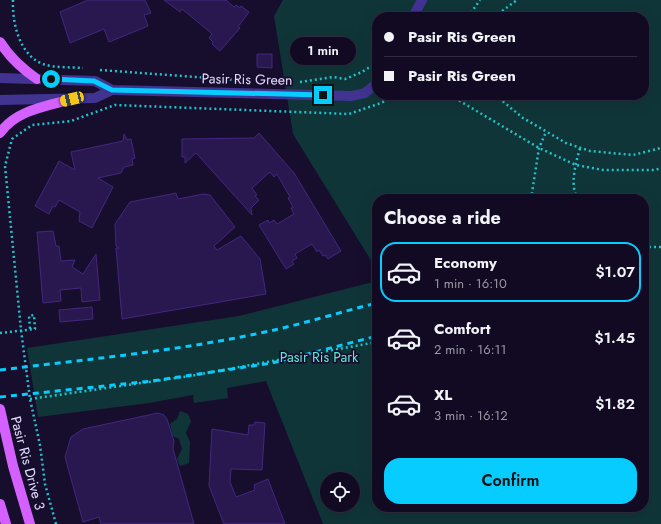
<!DOCTYPE html>
<meta charset="utf-8">
<style>
:root{--surface:#110a22;--page:#1e182f;--text:#f1f3f6;--muted:#9c9aa5;--line:#302b40;--accent:#06ccff}
body{margin:0;font-family:Jost,sans-serif;background:var(--page);color:var(--text);height:100vh;display:flex;flex-direction:column;font-size:15px;white-space:nowrap}
*{box-sizing:border-box;margin:0}
p{font-size:13px;color:var(--muted)}
.icon{flex:none;width:22px;height:22px;fill:none;stroke:currentColor;stroke-width:2;stroke-linecap:round;stroke-linejoin:round}
.map{position:relative;flex:1;overflow:hidden}
.drawer{position:absolute;left:372px;top:194px;width:277px;height:318px;display:flex;flex-direction:column;background:var(--surface);border-radius:16px;box-shadow:0 4px 16px #0002,0 0 0 1px var(--line)}
.drawer>*{flex:none}
.banner{position:absolute;left:372px;top:12px;width:277px;height:88px;border-radius:16px;box-shadow:0 4px 16px #0002,0 0 0 1px var(--line);display:grid;align-content:center;height:88px;padding:0 12px;background:var(--surface)}
.controls{position:absolute;left:320px;top:472px;display:grid;gap:8px}
.controls a{display:grid;place-items:center;width:40px;height:40px;border-radius:50%;background:var(--surface);box-shadow:0 4px 16px #0002,0 0 0 1px var(--line);font-size:20px}
.end{position:absolute;width:18px;height:18px;margin:-9px;border:5px solid #06ccff;background:#111;box-shadow:0 0 0 2px #111}
.from{border-radius:50%}
.bubble{position:absolute;height:28px;border-radius:14px;background:var(--surface);box-shadow:0 4px 16px #0002,0 0 0 1px var(--line);font-size:13px;font-weight:600;line-height:28px;text-align:center}
.car{position:absolute;width:12px;height:24px;margin:-12px -6px;border-radius:5px;box-shadow:0 0 3px 1px #0007;background:linear-gradient(#f5c518 24%,#345 0 40%,#f5c518 0 76%,#345 0 86%,#f5c518 0)}
.banner b{display:flex;align-items:center;gap:14px;height:38px;font-size:15px}
.banner b+b{border-top:1px solid var(--line)}
.banner i{width:10px;height:10px;background:var(--text)}
ul{padding:0;list-style:none}
li{display:flex;align-items:center;gap:12px;height:60px;margin:0 8px 6px;padding:0 4px;border:2px solid transparent;border-radius:16px}
li div{flex:1}
li b{display:block;font-size:15px}
li em{font-style:normal;font-weight:600}
li.current{border-color:var(--accent)}
li>.icon{width:36px;height:36px;stroke-width:1.5}
h2{padding:0 12px;font-size:18px;line-height:48px}
.action{display:flex;gap:8px;margin-top:auto;padding:8px 12px}
.action a{flex:1;height:46px;border-radius:16px;background:var(--accent);color:#111;font-size:16px;font-weight:600;line-height:46px;text-align:center}
.map>svg:first-child{display:block}
.green{fill:#103538;fill-rule:evenodd}
.building{fill:#291850;stroke:#42277f}
.lines{fill:none;stroke-linecap:round;stroke-linejoin:round}
.path{stroke:#22c3cb;stroke-width:2.5;stroke-dasharray:2 3;stroke-linecap:butt}
.minor{stroke:#413491;stroke-width:10}
.primary{stroke:#d461ff;stroke-width:10}
.rail{stroke:#06ccff;stroke-width:3;stroke-dasharray:6 5;stroke-linecap:butt}
.route{stroke:#06ccff;stroke-width:5}
.labels{text-anchor:middle;stroke-width:3.5;stroke-linejoin:round;paint-order:stroke}
.street-label{font-size:14px;fill:#e2daff;stroke:#170e2d}
.park-label{font-size:14px;fill:#58edd7;stroke:#170e2d}
</style>
<div class="map">
<svg width="661" height="524" viewBox="0 0 661 524">
<rect width="100%" height="100%" fill="#170e2d"/>
<g class="green">
<path d="M283,0h378v524h-338l-57,-143 -39,7 1,10 -34,5 -1,-8 -44,8 -111,14 -11,-69 212,-32 138,-35v226h267v-308h-267v71l-84,-136 -19,-118zM377,17h267v78h-267zM327,479h26v26h-26z"/>
<polygon points="180,411 188,414 191,421 186,433 190,442 189,463 180,466 177,459 182,449 179,439 173,436 170,424 177,419"/>
</g>
<g class="building">
<polygon points="88,0 145,0 151,13 144,15 148,26 109,42 104,29 70,43 60,12"/>
<polygon points="164,0 226,0 234,7 236,5 240,8 241,6 249,12 238,27 240,28 220,51 212,44 213,42 209,38 212,34 210,32 182,9 180,12"/>
<polygon points="257,54 272,54 272,68 257,67"/>
<polygon points="259,133 294,173 341,251 328,259 325,255 323,256 319,250 317,252 312,244 295,254 297,258 292,261 294,264 286,269 259,225 268,220 269,223 274,220 277,224 294,214 291,208 293,207 288,198 290,197 277,174 274,177 270,172 252,188 257,195 255,196 259,200 251,208 252,215 196,153 185,163 185,157 182,157 182,139 254,138"/>
<polygon points="124,134 127,140 131,139 135,158 132,159 133,165 124,167 121,173 98,178 113,187 92,228 79,221 80,212 59,200 55,207 53,206 49,214 35,206 59,161 75,170 71,152 123,141"/>
<polygon points="176,193 178,199 203,194 210,195 235,227 214,246 217,250 241,236 260,259 266,294 122,319 116,248 119,248 116,246 115,224 130,202"/>
<polygon points="53,231 56,246 59,246 61,261 75,260 72,267 83,274 96,254 100,300 82,302 81,288 60,290 61,301 43,303 37,232"/>
<polygon points="92,307 93,319 60,322 59,310"/>
<polygon points="158,413 164,415 167,419 174,441 173,449 194,524 101,524 99,517 83,522 65,457 71,437 83,429"/>
<polygon points="255,422 265,423 262,470 231,469 230,482 236,497 255,490 254,485 268,479 285,524 224,524 209,486 212,429 248,435 249,425 254,425"/>
</g>
<g class="lines">
<g class="path">
<path d="M13,0c-1,22 6,55 30,64 12,4 28,3 40,4"/>
<polyline points="468,17 480,0"/>
<polyline points="494,17 517,0"/>
<polyline points="100,70 237,80"/>
<polyline points="300,82 333,77 345,79 362,72 373,65 377,59"/>
<polyline points="435,95 453,97 539,148 576,165 603,170 655,170 661,168"/>
<polyline points="495,95 523,118 566,143 590,151 633,155 661,148"/>
<polyline points="531,199 539,148 546,132"/>
<path d="M578,199c-9,-13 -2,-37 2,-51"/>
<polyline points="644,247 661,247"/>
<polyline points="0,333 35,329 34,315 29,316 30,329"/>
<polyline points="30,399 190,376 377,342"/>
<polyline points="56,524 45,484 40,445 30,399 21,330 5,166 12,139 32,125 71,121 115,105 349,114 381,103 395,95"/>
</g>
<g class="minor">
<polyline points="413,17 422,0"/>
<polyline points="0,78 95,81 112,90 352,96 365,93 377,83"/>
<polyline points="0,100 95,98 112,90"/>
</g>
<g class="primary">
<path d="M0,42c10,16 21,26 37,37"/>
<path d="M0,133c16,-23 47,-27 72,-34"/>
<polyline points="0,409 13,466 30,524"/>
<polyline points="0,504 6,524"/>
</g>
<g class="rail">
<path d="M0,370c89,-11 178,-19 265,-38 38,-8 75,-20 112,-29"/>
<polyline points="0,397 152,381 272,363 377,336"/>
</g>
</g>
<g class="lines">
<polyline class="route" points="51,79 94,81 112,90 323,95"/>
</g>
<g class="labels">
<g class="street-label">
<text transform="translate(247 79) rotate(1)" y="5">Pasir Ris Green</text>
<text transform="translate(28 463) rotate(75)" y="5">Pasir Ris Drive 3</text>
</g>
<g class="park-label">
<text x="319" y="362">Pasir Ris Park</text>
</g>
</g>
</svg>
<div class="controls">
<a><svg class="icon" aria-label="locate" viewBox="0 0 24 24"><circle cx="12" cy="12" r="6"/><path d="M12 2v4M12 18v4M2 12h4M18 12h4"/></svg></a>
</div>
<i class="end from" style="left:51px;top:79px"></i>
<i class="end" style="left:323px;top:95px"></i>
<div class="bubble" style="left:290px;top:37px;width:66px">1 min</div>
<i class="car" style="left:72px;top:99px;rotate:256deg"></i>
<div class="banner">
<b><i class="from"></i>Pasir Ris Green</b>
<b><i></i>Pasir Ris Green</b>
</div>
<section class="drawer">
<h2>Choose a ride</h2>
<ul>
<li class="current"><svg class="icon" aria-label="car" viewBox="0 0 24 24"><path d="M5 17H2v-5l4-1 3-4h7l3 4 3 1v5h-3M9 17h6M6 11h13"/><circle cx="7" cy="17" r="2"/><circle cx="17" cy="17" r="2"/></svg><div><b>Economy</b><p>1 min · 16:10</p></div><em>$1.07</em></li>
<li><svg class="icon" aria-label="car" viewBox="0 0 24 24"><path d="M5 17H2v-5l4-1 3-4h7l3 4 3 1v5h-3M9 17h6M6 11h13"/><circle cx="7" cy="17" r="2"/><circle cx="17" cy="17" r="2"/></svg><div><b>Comfort</b><p>2 min · 16:11</p></div><em>$1.45</em></li>
<li><svg class="icon" aria-label="car" viewBox="0 0 24 24"><path d="M5 17H2v-5l4-1 3-4h7l3 4 3 1v5h-3M9 17h6M6 11h13"/><circle cx="7" cy="17" r="2"/><circle cx="17" cy="17" r="2"/></svg><div><b>XL</b><p>3 min · 16:12</p></div><em>$1.82</em></li>
</ul>
<div class="action"><a>Confirm</a></div>
</section>
</div>
